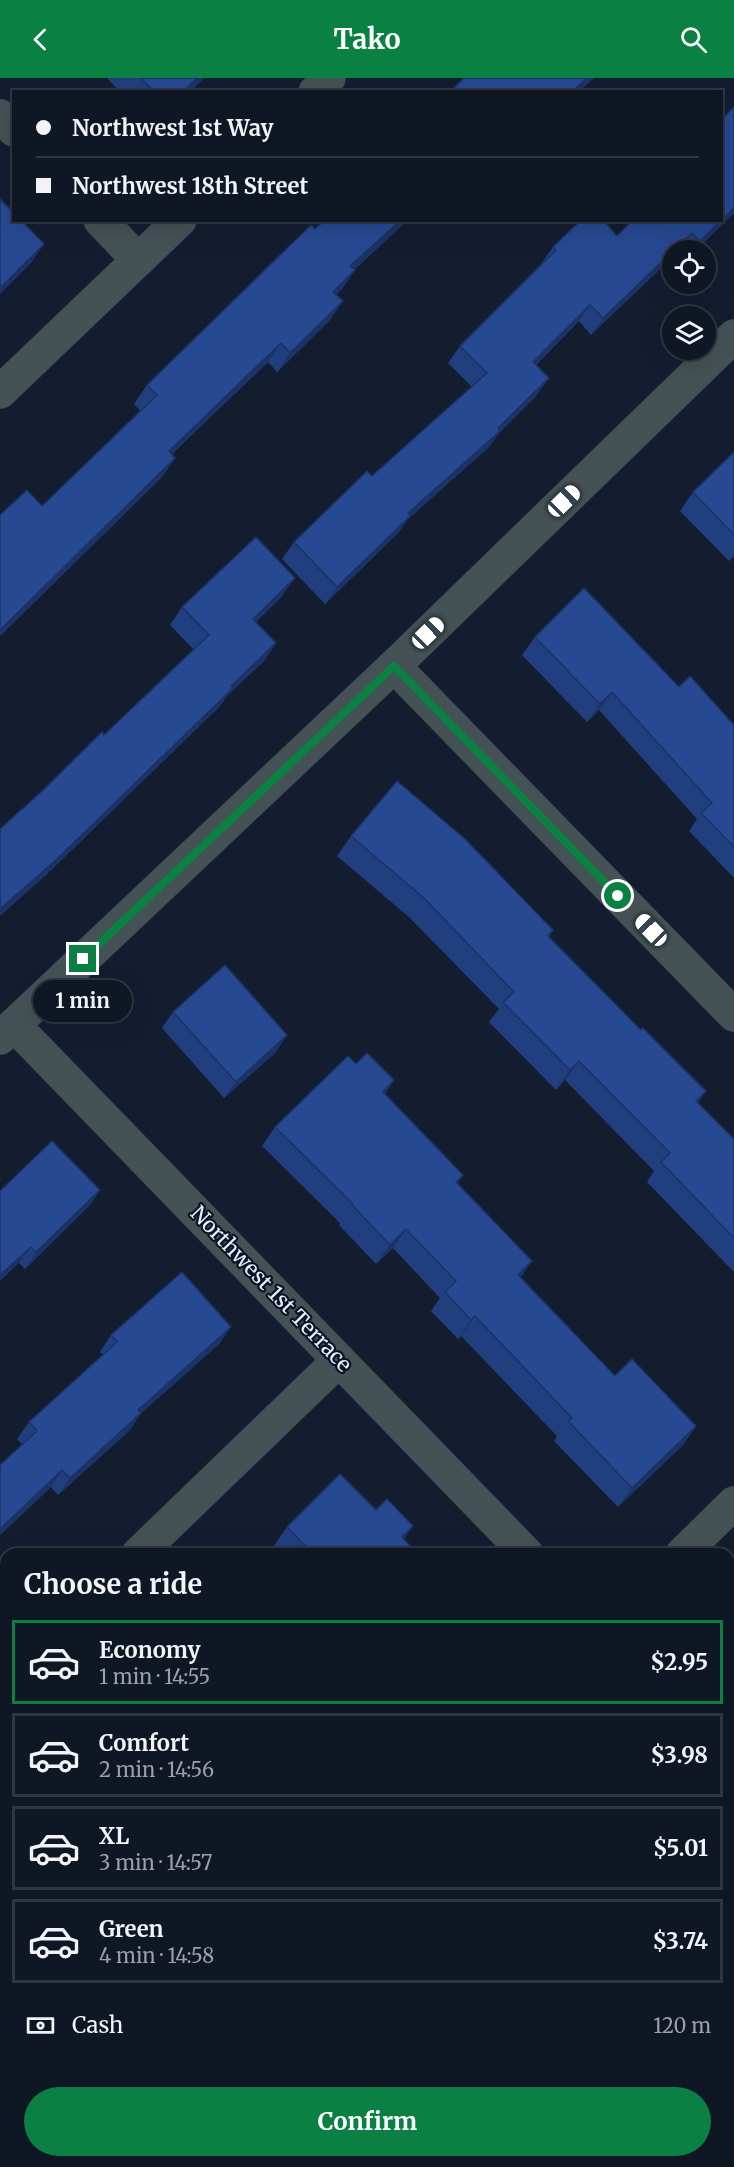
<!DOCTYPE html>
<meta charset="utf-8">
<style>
:root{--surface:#0f1624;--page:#1d2331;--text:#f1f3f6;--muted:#9b9fa6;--line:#2f3541;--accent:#0b8043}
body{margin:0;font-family:Merriweather,serif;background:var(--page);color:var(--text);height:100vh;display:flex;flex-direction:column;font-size:22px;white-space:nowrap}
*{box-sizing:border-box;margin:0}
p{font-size:20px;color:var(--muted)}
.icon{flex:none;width:33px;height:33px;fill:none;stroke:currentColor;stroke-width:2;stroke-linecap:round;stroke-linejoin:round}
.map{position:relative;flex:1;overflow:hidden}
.side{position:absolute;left:0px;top:1470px;width:735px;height:620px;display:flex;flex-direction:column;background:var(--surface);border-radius:18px 18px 0 0;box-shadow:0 6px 24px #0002,0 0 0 2px var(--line)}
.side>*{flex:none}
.top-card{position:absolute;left:12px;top:12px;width:711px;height:132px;border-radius:0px;box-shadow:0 6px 24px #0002,0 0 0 2px var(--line);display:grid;align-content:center;height:132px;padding:0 24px;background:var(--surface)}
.fabs{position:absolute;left:662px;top:162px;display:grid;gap:12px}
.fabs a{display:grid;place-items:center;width:54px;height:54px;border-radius:50%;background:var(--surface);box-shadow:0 6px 24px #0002,0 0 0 2px var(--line);font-size:30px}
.end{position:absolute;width:27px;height:27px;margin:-14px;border:8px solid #0b8043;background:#fff;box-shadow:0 0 0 3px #fff}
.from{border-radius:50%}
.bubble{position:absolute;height:42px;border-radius:21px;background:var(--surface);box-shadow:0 6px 24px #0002,0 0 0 2px var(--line);font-size:20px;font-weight:700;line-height:42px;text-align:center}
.car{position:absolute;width:18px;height:36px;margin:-18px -9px;border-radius:8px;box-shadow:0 0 4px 2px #0007;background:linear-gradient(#fff 24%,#345 0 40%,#fff 0 76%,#345 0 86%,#fff 0)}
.top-card b{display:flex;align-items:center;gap:21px;height:57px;font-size:22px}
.top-card b+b{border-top:2px solid var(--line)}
.top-card i{width:15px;height:15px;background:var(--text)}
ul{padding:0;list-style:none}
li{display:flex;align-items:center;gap:18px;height:84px;margin:0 12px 9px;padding:0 12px;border:3px solid var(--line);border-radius:0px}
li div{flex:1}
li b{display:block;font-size:22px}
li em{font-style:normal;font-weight:700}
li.on{border-color:var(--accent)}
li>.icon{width:54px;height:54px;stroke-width:1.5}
h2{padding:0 24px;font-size:27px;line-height:72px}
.pay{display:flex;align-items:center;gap:15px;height:66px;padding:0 24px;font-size:22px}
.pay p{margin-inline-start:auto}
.action{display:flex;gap:12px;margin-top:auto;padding:12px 24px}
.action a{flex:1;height:69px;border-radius:36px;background:var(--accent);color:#fff;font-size:24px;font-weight:700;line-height:69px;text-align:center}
header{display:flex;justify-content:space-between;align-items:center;height:78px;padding:0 24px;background:var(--accent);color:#fff;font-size:27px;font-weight:700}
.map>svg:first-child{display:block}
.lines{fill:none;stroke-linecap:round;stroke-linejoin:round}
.minor-casing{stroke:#323b4d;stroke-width:34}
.minor{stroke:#445155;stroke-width:33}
.wall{fill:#213f7e}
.shaded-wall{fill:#1b3366}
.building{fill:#264992;stroke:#1b3366;stroke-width:1.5}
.route{stroke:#0b8043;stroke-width:8}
.labels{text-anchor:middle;stroke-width:4.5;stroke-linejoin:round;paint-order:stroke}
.street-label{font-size:21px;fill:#e9f0fd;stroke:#0b1426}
</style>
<header><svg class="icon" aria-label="back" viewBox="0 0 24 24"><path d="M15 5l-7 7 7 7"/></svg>Tako<svg class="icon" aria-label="search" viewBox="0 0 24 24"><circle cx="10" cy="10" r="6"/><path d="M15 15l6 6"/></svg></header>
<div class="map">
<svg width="734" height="2089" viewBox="0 0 734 2089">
<rect width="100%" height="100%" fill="#141d30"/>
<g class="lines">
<defs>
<g id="minor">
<polyline points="315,14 329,0"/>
<polyline points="0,38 14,52"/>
<polyline points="100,142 138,182"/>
<polyline points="0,314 180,142"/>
<polyline points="394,588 734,937"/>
<polyline points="14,947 527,1476"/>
<polyline points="0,960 394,588 734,258"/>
<polyline points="138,1476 339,1282"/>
<polyline points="682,1476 734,1425"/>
<polyline points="0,1609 6,1604"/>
<polyline points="729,1687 734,1692"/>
<polyline points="729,2015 734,2013"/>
<polyline points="470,2084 475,2089"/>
<polyline points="612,2089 620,2084"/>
</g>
</defs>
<use href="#minor" class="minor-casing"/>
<use href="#minor" class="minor"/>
</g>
<g class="wall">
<polygon points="107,0 204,0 190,14 120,14"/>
<polygon points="734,135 696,172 672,172 591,257 579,243 536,287 537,317 499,355 489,369 407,442 399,454 325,526 282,481 294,464 372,398 472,309 448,285 460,268 542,186 541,186 553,169"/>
<polygon points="408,142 354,192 342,211 336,217 330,242 277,294 268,284 172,376 175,380 162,399 0,558 0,437 42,428 141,333 134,326 147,307 315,151"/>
<polygon points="734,374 734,478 729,483 680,433 693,414"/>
<polygon points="282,518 256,544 276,565 264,583 227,618 220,628 44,799 104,657 194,572 170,547 182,529"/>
<polygon points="535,559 679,609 734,647 734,800 689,753 697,741 599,632 587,644 522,577"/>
<polygon points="351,758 553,852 549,859 641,952 706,1013 698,1025 734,1061 734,1194 647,1104 654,1093 565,1002 556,1012 489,944 499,931 410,840 337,778"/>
<polygon points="173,934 276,974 224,1020 162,950"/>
<polygon points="356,986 394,1002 385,1016 463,1097 457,1106 521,1199 615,1298 696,1348 683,1367 618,1429 554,1363 557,1358 461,1258 458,1261 431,1233 440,1220 393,1170 376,1186 339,1147 340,1145 262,1068 275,1049"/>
<polygon points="100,1112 89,1128 25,1191 19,1185 0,1113"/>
<polygon points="231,1249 219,1266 141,1335 130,1352 58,1417 51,1409 0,1457 0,1387 23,1367 17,1361 29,1344 103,1277 100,1274 111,1257"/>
<polygon points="413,1448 404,1461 418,1476 280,1476 273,1469 287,1449"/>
<polygon points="734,1559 734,1571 729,1566"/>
<polygon points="0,1716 6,1723 6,1844 1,1839 0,1840"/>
<polygon points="729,1786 731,1789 734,1786 734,1917 729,1912"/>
<polygon points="0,1958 6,1965 6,2084 108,2084 112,2089 0,2089"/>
<polygon points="244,2084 357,2084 362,2089 250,2089"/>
</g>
<g class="shaded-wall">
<polygon points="197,0 204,0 190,14 183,14"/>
<polygon points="587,0 594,0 579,14 572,14"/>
<polygon points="734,130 734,135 696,172 693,172 700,163"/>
<polygon points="401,142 408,142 337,207 350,188"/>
<polygon points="692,155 679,172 674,172"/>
<polygon points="44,166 31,185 0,216 0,210"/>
<polygon points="672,174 672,180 591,257 603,240"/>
<polygon points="355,192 342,211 320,233 333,214"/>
<polygon points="343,223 330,242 277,294 290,275"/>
<polygon points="590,227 579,243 522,301 533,284"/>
<polygon points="281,265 268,284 155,392 169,373"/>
<polygon points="549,300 537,317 499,355 489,369 407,442 399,454 325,526 337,509 408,435 498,350"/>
<polygon points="175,380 162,399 0,558 0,552"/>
<polygon points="295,500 282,518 240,559 253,541"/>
<polygon points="276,565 264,583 227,618 220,628 44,799 0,838 0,831"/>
<polygon points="612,614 599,632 587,644 600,626"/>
<polygon points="287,957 276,974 224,1020 236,1004"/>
<polygon points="579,983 565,1002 556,1012 570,992"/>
<polygon points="394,1002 381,1022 383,1014"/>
<polygon points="706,1013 692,1033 696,1023"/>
<polygon points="100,1112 89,1128 25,1191 36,1174"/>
<polygon points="406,1151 393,1170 376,1186 390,1167"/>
<polygon points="31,1169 19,1185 0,1203 0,1197"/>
<polygon points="532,1183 518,1203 518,1197"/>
<polygon points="475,1238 461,1258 458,1261 471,1242"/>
<polygon points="231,1249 219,1266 127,1348 138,1332"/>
<polygon points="141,1335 130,1352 58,1417 70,1400"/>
<polygon points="696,1348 683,1367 618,1429 632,1410"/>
<polygon points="62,1392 51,1409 0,1457 0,1451"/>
<polygon points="413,1448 399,1468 402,1459"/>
<polygon points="6,1828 6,1832 0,1840 0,1836"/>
</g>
<g class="building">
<polygon points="141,0 197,0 183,14 154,14"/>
<polygon points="464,0 587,0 572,14 450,14"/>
<polygon points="734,29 734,130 722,142 722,41"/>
<polygon points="0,121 14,135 14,142 21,142 44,166 0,210"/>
<polygon points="325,142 401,142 350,188 355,192 333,214 343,223 290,275 281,265 169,373 175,380 0,552 0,437 27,412 42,428 157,317 147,307 311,147 315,151"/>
<polygon points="581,142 603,142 617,158 633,142 721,142 700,163 692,155 674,172 672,172 672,174 603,240 590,227 533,284 549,300 498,350 500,353 408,435 410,438 337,509 294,464 367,393 372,398 487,295 460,268 556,172 553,169"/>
<polygon points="734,374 734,457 693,414"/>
<polygon points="256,459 295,500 253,541 276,565 231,608 233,610 57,781 0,831 0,751 40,715 102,654 104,657 209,557 182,529"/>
<polygon points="584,510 679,609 690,598 734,647 734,769 701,735 712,725 612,614 600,626 535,559"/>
<polygon points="397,703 465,761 553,852 548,858 641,952 643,950 706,1013 696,1023 734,1061 734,1160 661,1084 670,1075 579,983 570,992 503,924 514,914 424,820 351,758"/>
<polygon points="225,887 287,957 236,1004 173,934"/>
<polygon points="367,975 394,1002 383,1014 463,1097 456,1104 532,1183 518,1197 615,1298 632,1281 696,1348 632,1410 568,1343 572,1340 475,1238 471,1242 445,1214 456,1203 406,1151 390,1167 352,1127 353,1126 275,1049 348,978 356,986"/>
<polygon points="52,1063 100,1112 36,1174 31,1169 0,1197 0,1113"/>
<polygon points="182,1194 231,1249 138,1332 141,1335 70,1400 62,1392 0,1451 0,1387 37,1353 29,1344 117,1264 111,1257"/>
<polygon points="340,1396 376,1432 387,1421 413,1448 402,1459 418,1476 313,1476 287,1449"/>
<polygon points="0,1716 6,1723 6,1826 0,1820"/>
<polygon points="729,1786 731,1789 734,1786 734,1883 729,1878"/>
<polygon points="0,1958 6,1965 6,2068 0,2061"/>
<polygon points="21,2084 108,2084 112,2088 111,2089 26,2089"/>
<polygon points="277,2084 357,2084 362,2089 282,2089"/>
</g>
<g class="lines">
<polyline class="route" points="83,881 394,588 618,818"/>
</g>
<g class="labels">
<g class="street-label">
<text transform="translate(271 1211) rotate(46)" y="7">Northwest 1st Terrace</text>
</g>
</g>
</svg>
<div class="fabs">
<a><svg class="icon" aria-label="locate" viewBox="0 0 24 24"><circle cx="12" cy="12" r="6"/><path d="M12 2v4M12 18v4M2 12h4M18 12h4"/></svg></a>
<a><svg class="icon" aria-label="layers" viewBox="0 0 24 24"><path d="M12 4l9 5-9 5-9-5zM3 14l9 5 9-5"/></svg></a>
</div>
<i class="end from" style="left:618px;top:818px"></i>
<i class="end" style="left:83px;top:881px"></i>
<div class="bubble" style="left:33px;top:902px;width:99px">1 min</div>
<i class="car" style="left:564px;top:423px;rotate:46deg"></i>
<i class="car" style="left:428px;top:555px;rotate:46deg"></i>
<i class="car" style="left:651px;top:852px;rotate:316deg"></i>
<div class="top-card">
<b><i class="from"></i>Northwest 1st Way</b>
<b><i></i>Northwest 18th Street</b>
</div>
<section class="side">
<h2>Choose a ride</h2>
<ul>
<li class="on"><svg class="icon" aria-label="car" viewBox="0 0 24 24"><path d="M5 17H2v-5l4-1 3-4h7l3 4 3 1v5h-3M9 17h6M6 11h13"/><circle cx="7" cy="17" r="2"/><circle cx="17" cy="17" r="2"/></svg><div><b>Economy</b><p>1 min · 14:55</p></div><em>$2.95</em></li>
<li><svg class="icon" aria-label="car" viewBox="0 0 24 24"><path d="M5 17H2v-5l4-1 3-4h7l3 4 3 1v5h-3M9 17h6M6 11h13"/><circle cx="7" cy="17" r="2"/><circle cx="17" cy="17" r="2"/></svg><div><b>Comfort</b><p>2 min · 14:56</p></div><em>$3.98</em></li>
<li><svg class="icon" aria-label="car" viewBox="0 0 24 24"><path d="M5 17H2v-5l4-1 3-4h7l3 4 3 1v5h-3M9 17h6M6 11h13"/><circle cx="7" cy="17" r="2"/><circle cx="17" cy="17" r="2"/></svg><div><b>XL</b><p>3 min · 14:57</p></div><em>$5.01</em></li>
<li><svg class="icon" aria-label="car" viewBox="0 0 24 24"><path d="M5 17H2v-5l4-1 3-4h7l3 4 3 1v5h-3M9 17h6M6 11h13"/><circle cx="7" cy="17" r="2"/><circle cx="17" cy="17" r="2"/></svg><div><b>Green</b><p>4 min · 14:58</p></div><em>$3.74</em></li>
</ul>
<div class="pay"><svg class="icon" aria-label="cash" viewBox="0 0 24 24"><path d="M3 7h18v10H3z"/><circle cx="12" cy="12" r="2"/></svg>Cash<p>120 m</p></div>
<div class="action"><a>Confirm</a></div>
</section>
</div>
